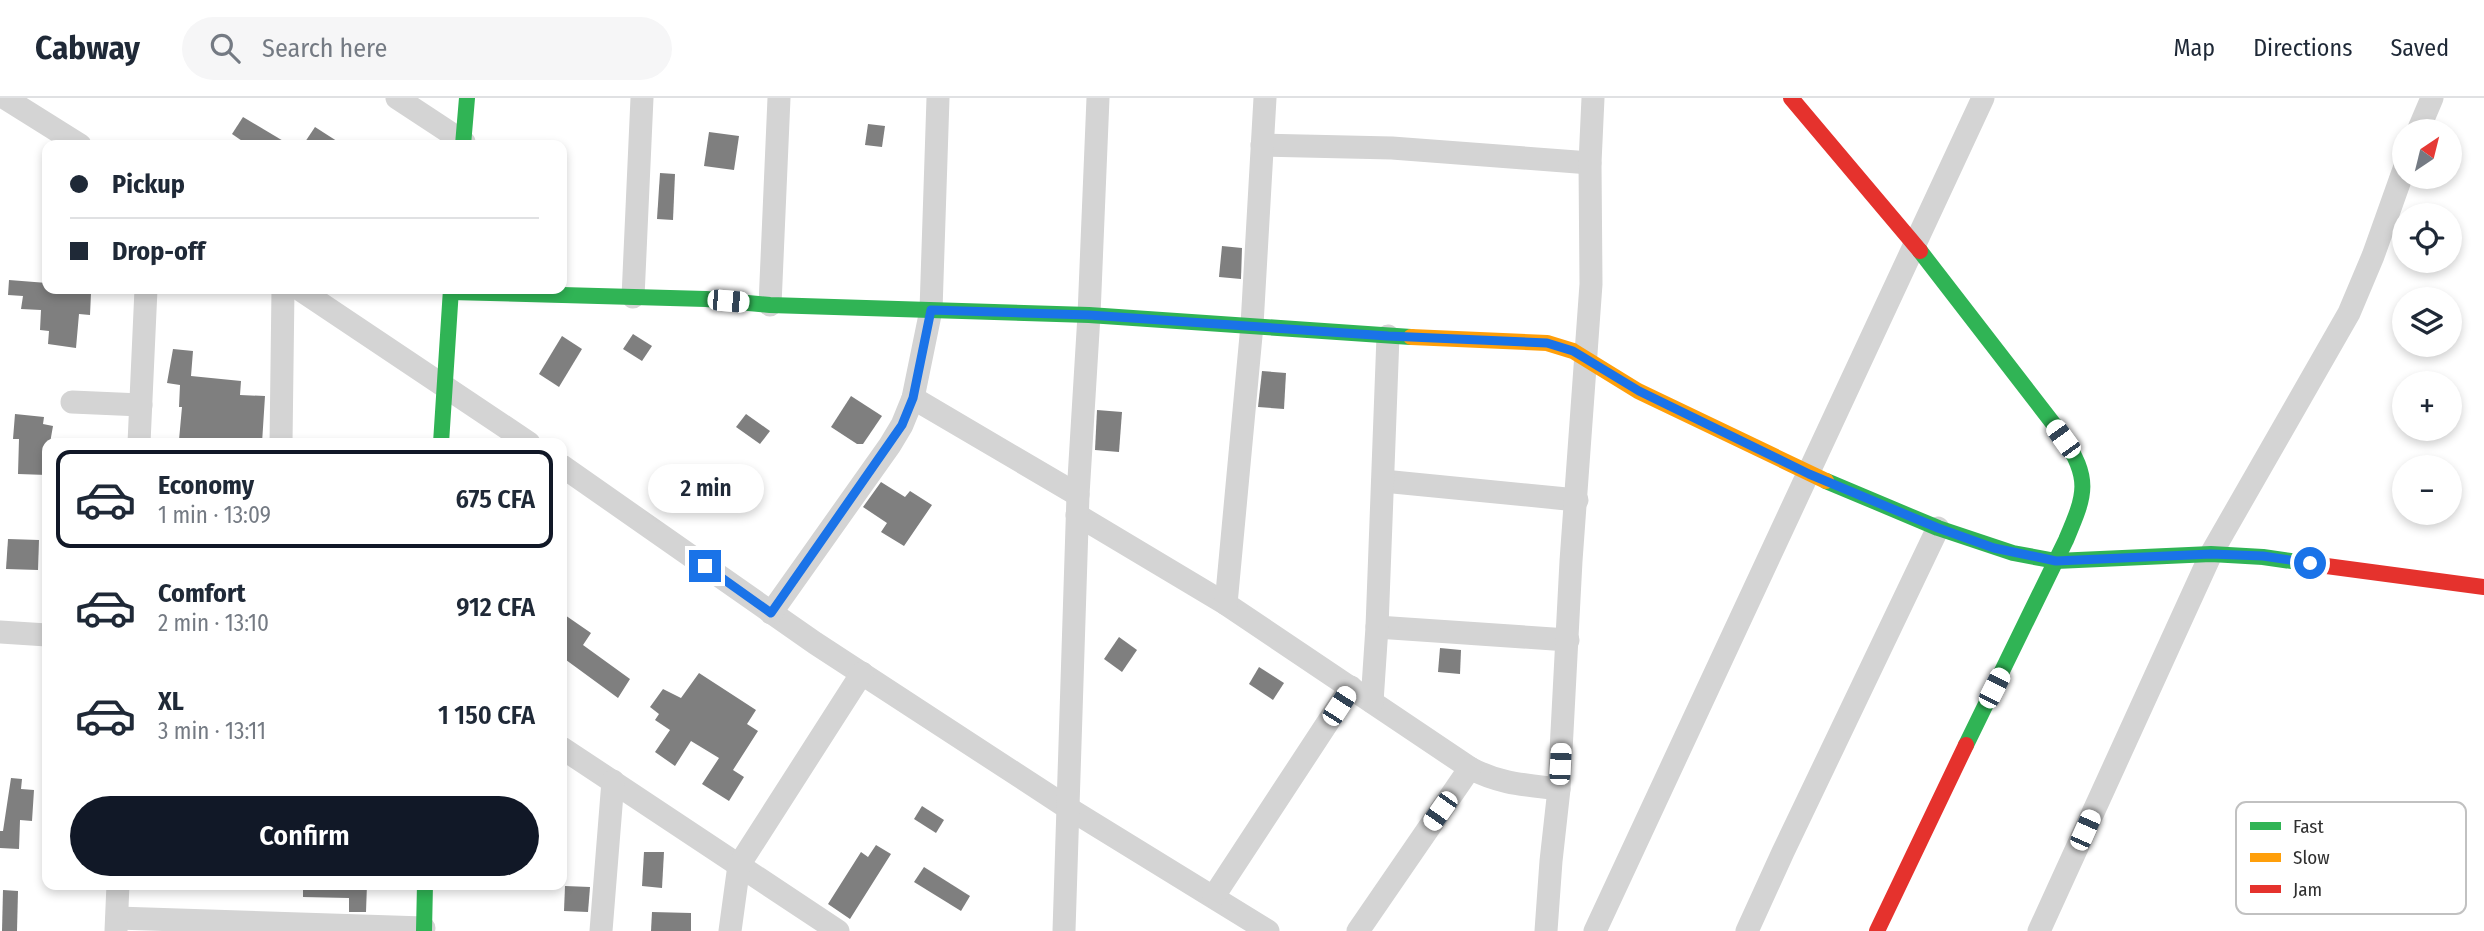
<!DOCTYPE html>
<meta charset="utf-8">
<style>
:root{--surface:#fff;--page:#f6f6f7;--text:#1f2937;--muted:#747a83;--line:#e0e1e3;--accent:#111827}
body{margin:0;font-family:"Fira Sans Condensed",sans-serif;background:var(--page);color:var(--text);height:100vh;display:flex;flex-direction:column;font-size:26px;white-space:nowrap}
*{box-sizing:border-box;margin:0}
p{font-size:23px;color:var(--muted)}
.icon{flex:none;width:38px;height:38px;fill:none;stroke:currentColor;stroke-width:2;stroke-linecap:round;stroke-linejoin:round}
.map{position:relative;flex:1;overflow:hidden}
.side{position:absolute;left:42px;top:340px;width:525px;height:452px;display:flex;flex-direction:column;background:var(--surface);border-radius:14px;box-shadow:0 4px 10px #0003}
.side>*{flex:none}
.banner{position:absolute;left:42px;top:42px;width:525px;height:154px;border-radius:14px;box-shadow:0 4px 10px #0003;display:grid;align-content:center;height:154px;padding:0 28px;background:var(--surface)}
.needle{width:46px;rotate:35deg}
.fabs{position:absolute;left:2392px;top:21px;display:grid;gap:14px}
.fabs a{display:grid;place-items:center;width:70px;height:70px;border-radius:50%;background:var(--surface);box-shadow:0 4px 10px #0003;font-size:35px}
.end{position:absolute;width:32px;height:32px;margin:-16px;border:9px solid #1a73e8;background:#fff;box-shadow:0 0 0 4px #fff}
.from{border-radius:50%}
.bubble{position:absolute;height:49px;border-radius:24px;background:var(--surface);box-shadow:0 4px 10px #0003;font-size:23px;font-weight:600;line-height:49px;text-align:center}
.car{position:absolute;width:21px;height:42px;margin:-21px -10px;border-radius:9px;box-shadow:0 0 5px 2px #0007;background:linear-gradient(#fff 24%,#345 0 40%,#fff 0 76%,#345 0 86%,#fff 0)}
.banner b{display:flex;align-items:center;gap:24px;height:66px;font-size:26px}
.banner b+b{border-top:2px solid var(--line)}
.banner i{width:18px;height:18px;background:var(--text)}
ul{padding:12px 0 0;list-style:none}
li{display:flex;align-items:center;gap:21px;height:98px;margin:0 14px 10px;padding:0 14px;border:4px solid transparent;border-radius:14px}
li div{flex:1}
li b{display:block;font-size:26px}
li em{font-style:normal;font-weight:600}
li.current{border-color:var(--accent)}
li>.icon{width:63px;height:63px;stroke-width:1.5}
.primary-button{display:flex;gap:14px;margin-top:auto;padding:14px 28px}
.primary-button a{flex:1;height:80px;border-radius:42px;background:var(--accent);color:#fff;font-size:28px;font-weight:600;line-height:80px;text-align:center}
header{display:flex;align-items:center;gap:42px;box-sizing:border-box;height:98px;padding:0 35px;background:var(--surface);border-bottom:2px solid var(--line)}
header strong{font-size:33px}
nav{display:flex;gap:38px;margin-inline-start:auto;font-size:24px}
.search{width:490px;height:63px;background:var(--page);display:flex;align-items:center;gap:18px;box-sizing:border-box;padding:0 24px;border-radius:38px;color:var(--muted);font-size:26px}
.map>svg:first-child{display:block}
.building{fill:#7f7f7f}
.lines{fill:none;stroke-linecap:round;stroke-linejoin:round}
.street{stroke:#d4d4d4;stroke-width:23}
.fast{stroke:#30b455;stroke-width:16}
.slow{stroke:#ff9f0a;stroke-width:16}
.jam{stroke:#e5322d;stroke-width:16}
.route{stroke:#1a73e8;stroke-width:9}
.key{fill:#fff;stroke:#c1c1c1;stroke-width:2}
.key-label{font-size:19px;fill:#303030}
</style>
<header>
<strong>Cabway</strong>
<div class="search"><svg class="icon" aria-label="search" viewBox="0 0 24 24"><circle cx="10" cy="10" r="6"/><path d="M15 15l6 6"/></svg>Search here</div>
<nav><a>Map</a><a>Directions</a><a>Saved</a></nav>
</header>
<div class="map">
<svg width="2484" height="833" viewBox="0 0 2484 833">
<rect width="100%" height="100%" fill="#fff"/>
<g class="building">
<polygon points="243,19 290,47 248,47 232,36"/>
<polygon points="868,26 885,28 882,49 865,47"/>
<polygon points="315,29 343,47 303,47"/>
<polygon points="709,34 739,38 734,72 704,68"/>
<polygon points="660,75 675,76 673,122 657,121"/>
<polygon points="1222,148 1242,150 1241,181 1219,179"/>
<polygon points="9,182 47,185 47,191 66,191 66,193 91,195 90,217 79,216 76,250 48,246 49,233 40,232 41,212 21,211 23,198 8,197"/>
<polygon points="633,236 652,248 642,263 623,251"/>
<polygon points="562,238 582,251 559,289 539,276"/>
<polygon points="173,251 193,253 191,278 241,283 240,297 265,298 262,345 179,342 182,309 179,309 180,287 167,285"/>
<polygon points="1262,273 1286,275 1284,311 1258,309"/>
<polygon points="851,298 882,318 863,346 857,346 831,329"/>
<polygon points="1097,312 1122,314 1119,354 1095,352"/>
<polygon points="15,316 44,319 43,326 53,328 50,345 47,345 47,377 18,376 19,341 13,341"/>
<polygon points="746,316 770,333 760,346 736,329"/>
<polygon points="881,384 905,399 910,393 932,407 904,448 881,434 887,425 863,409"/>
<polygon points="8,441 39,442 38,472 6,471"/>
<polygon points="562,515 591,535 583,547 630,581 618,600 562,559"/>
<polygon points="1119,539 1137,552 1122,574 1104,561"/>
<polygon points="1440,550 1461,552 1460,576 1438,574"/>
<polygon points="1259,569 1284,585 1273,602 1249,586"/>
<polygon points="699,575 756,612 747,626 758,633 733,672 744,679 729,703 702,686 719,660 691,643 675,668 655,654 670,632 655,622 659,616 650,609 663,591 681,600"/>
<polygon points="11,680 22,681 21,691 34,692 32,723 20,722 19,751 0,750 0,733 3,733"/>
<polygon points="922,708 944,722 936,735 914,721"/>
<polygon points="876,747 891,756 850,821 828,806 861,754 868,759"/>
<polygon points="644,754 664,754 662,790 642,788"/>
<polygon points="924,769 970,798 961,813 914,784"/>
<polygon points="303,786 367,786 366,814 349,814 349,800 303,799"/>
<polygon points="565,788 590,789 588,814 564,813"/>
<polygon points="3,792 18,793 17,833 2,833"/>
<polygon points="652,814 691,815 691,833 651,833"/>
</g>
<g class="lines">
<g class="street">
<polyline points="5,0 80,47"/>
<polyline points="397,0 464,44"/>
<polyline points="2418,33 2432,0"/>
<polyline points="1262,47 1392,50 1590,65"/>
<polyline points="299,191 529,345"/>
<polyline points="633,199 642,0"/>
<polyline points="770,207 779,0"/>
<polyline points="913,300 1078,397"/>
<polyline points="72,304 141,307"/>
<polyline points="139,345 146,191"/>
<polyline points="281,345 283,191"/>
<polyline points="562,368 815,545 1068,710 1268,833"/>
<polyline points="1383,383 1577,402"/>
<path d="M1077,417l149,89 244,164c29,16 57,17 89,21"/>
<polyline points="1226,506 1252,227 1265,0"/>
<polyline points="771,515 890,347 902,327 913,300 931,212 938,0"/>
<polyline points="1377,529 1568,542"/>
<polyline points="0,534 47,537"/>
<polyline points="1372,604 1377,529 1388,238"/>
<polyline points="562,650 838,833"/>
<polyline points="1214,798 1351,589"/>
<polyline points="117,820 424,830"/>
<polyline points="116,833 118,786"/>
<polyline points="601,833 613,683"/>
<polyline points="730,833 739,767 862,575"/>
<polyline points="1064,833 1078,397 1089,217 1098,0"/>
<polyline points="1358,833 1470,670"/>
<polyline points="1546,833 1551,763 1559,691 1571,463 1591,186 1590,65 1593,0"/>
<polyline points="1595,833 1983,0"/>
<polyline points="1747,833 1783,754 1938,430"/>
<polyline points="2039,833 2211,456 2349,215 2373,158 2404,71"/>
</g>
<g class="fast">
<polyline points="463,47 467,0"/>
<path d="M1920,153l142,184c29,45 24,58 4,105l-100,205"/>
<polyline points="451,194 706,201 770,207 1089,217 1411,239"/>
<polyline points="441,345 451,191"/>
<polyline points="1826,383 1938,430 2013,455 2056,463 2211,456 2263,459 2319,467"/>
<polyline points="424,833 425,786"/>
</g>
<polyline class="slow" points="1411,239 1547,245 1573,253 1638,293 1826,383"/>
<g class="jam">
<polyline points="1791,0 1920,153"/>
<polyline points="2319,467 2484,489"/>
<polyline points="1877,833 1966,647"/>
</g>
</g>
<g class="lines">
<polyline class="route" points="705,468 771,515 902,327 913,300 931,212 1089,217 1388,238 1547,245 1573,253 1639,293 1809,376 1938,430 1994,450 2056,463 2211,456 2263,458 2310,465"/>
</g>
<rect x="2236" y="704" width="230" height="112" rx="10" class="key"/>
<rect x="2250" y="724" width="31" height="8" fill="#30b455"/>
<rect x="2250" y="755" width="31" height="9" fill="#ff9f0a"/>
<rect x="2250" y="787" width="31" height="8" fill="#e5322d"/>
<g class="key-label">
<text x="2293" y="735">Fast</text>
<text x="2293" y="766">Slow</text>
<text x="2293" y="798">Jam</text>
</g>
</svg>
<div class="fabs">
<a><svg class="needle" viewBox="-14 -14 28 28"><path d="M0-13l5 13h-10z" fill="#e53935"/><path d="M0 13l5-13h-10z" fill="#747a83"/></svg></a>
<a><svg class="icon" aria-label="locate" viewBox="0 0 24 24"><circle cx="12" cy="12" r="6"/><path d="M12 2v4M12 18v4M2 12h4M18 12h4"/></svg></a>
<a><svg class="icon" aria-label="layers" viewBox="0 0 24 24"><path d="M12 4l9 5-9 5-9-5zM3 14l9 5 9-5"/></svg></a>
<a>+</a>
<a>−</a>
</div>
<i class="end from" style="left:2310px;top:465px"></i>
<i class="end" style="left:705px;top:468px"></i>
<div class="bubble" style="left:648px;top:366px;width:116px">2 min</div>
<i class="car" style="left:728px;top:203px;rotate:95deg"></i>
<i class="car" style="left:2063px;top:341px;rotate:324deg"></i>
<i class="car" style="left:1994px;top:590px;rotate:27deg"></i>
<i class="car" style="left:1339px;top:608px;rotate:33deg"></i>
<i class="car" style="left:1560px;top:666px;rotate:3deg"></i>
<i class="car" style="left:1440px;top:713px;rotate:215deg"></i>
<i class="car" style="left:2085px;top:732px;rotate:24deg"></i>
<div class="banner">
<b><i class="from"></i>Pickup</b>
<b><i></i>Drop-off</b>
</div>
<section class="side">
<ul>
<li class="current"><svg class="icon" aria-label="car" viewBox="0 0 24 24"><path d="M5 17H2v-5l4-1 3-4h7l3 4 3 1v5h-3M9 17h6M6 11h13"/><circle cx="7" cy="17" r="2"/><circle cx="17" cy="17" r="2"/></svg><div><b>Economy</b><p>1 min · 13:09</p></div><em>675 CFA</em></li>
<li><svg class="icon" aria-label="car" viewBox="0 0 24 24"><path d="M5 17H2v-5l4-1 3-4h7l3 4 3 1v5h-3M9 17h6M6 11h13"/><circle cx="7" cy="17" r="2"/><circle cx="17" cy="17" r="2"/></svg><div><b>Comfort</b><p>2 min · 13:10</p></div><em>912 CFA</em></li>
<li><svg class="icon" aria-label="car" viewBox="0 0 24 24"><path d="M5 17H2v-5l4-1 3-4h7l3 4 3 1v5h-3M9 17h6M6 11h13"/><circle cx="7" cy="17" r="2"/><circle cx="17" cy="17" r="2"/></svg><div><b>XL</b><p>3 min · 13:11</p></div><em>1 150 CFA</em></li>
</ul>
<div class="primary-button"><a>Confirm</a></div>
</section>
</div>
